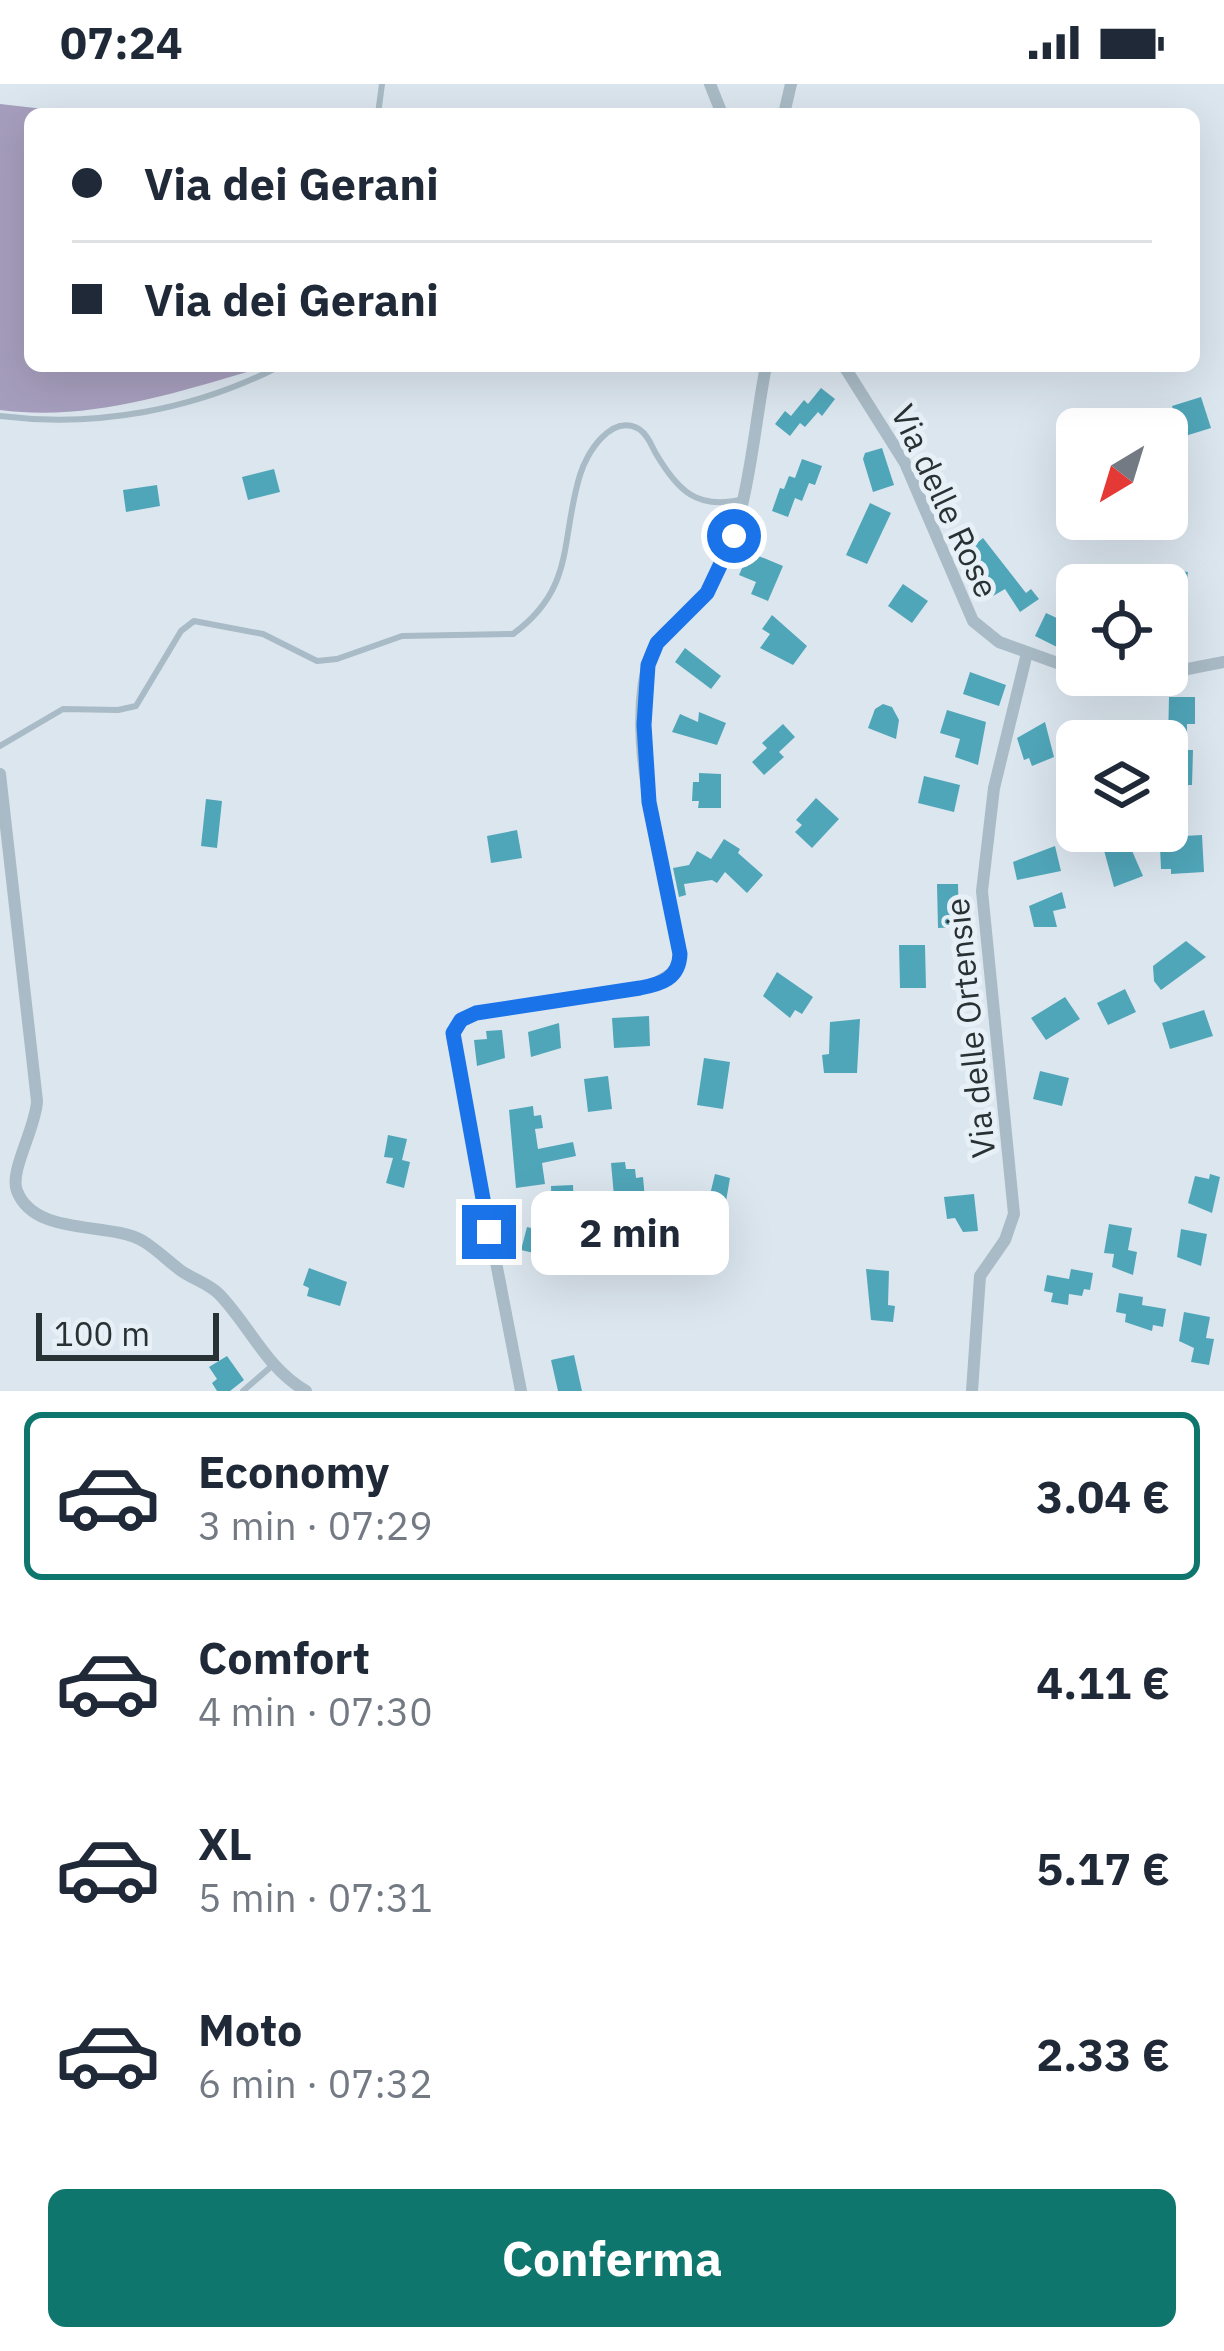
<!DOCTYPE html>
<html lang="it">
<meta charset="utf-8">
<style>
:root{--surface:#fff;--page:#f6f6f7;--text:#1f2937;--muted:#747a83;--line:#e0e1e3;--accent:#0f766e}
body{margin:0;font-family:"IBM Plex Sans",sans-serif;background:var(--page);color:var(--text);height:100vh;display:flex;flex-direction:column;font-size:45px;white-space:nowrap}
*{box-sizing:border-box;margin:0}
p{font-size:39px;color:var(--muted)}
.icon{flex:none;width:66px;height:66px;fill:none;stroke:currentColor;stroke-width:2;stroke-linecap:round;stroke-linejoin:round}
.map{position:relative;height:1307px;overflow:hidden}
.sheet{display:flex;flex-direction:column;background:var(--surface);flex:1}
.sheet>*{flex:none}
.hud{position:absolute;left:24px;top:24px;width:1176px;height:264px;border-radius:18px;box-shadow:0 12px 48px #0002;display:grid;align-content:center;height:264px;padding:0 48px;background:var(--surface)}
.needle{width:78px;rotate:218deg}
.tools{position:absolute;left:1056px;top:324px;display:grid;gap:24px}
.tools a{display:grid;place-items:center;width:132px;height:132px;border-radius:18px;background:var(--surface);box-shadow:0 12px 48px #0002;font-size:60px}
.scale{position:absolute;left:36px;bottom:30px;width:183px;box-sizing:border-box;padding-left:12px;border:6px solid #283134;border-top:0;font-size:33px;line-height:42px;white-space:nowrap;color:#283134;-webkit-text-stroke:9px #e8f0f7;paint-order:stroke}
.end{position:absolute;width:54px;height:54px;margin:-27px;border:15px solid #1a73e8;background:#fff;box-shadow:0 0 0 6px #fff}
.from{border-radius:50%}
.bubble{position:absolute;height:84px;border-radius:18px;background:var(--surface);box-shadow:0 12px 48px #0002;font-size:39px;font-weight:800;line-height:84px;text-align:center}
.hud b{display:flex;align-items:center;gap:42px;height:114px;font-size:45px}
.hud b+b{border-top:3px solid var(--line)}
.hud i{width:30px;height:30px;background:var(--text)}
ul{padding:21px 0 0;list-style:none}
li{display:flex;align-items:center;gap:36px;height:168px;margin:0 24px 18px;padding:0 24px;border:6px solid transparent;border-radius:18px}
li div{flex:1}
li b{display:block;font-size:45px}
li em{font-style:normal;font-weight:800}
li.active{border-color:var(--accent)}
li>.icon{width:108px;height:108px;stroke-width:1.5}
.action{display:flex;gap:24px;margin-top:auto;padding:24px 48px}
.action a{flex:1;height:138px;border-radius:18px;background:var(--accent);color:#fff;font-size:48px;font-weight:800;line-height:138px;text-align:center}
.status{display:flex;justify-content:space-between;align-items:center;height:84px;padding:0 60px;background:var(--surface);direction:ltr}
.status svg{height:33px;fill:currentColor}
.map>svg:first-child{display:block}
.green{fill:#a69ebd}
.building{fill:#50a6b9}
.lines{fill:none;stroke-linecap:round;stroke-linejoin:round}
.service{stroke:#a9bbc6;stroke-width:6}
.minor{stroke:#a9bbc6;stroke-width:12}
.route{stroke:#1a73e8;stroke-width:15}
.labels{text-anchor:middle;stroke-width:10;stroke-linejoin:round;paint-order:stroke}
.street-label{font-size:33px;fill:#283134;stroke:#e8f0f7}
</style>
<div class="status"><b>07:24</b><svg viewBox="0 0 49 12"><path d="M0 12V9h3v3zM5 12V6h3v6zM10 12V3h3v9zM15 12V0h3v12zM26 1h20v11H26zM47 4h2v5h-2z"/></svg></div>
<div class="map">
<svg width="1224" height="1307" viewBox="0 0 1224 1307">
<rect width="100%" height="100%" fill="#dce6ef"/>
<path class="green" d="M0,20l88,10h-58v252h214l3,6c-82,24 -161,49 -247,38z"/>
<g class="building">
<polygon points="821,304 835,315 822,332 818,328 805,343 800,339 790,352 775,340 785,327 791,332 804,316 808,320"/>
<polygon points="1201,313 1211,344 1182,353 1172,322"/>
<polygon points="882,364 894,401 873,408 863,375 865,369"/>
<polygon points="802,375 822,382 815,401 809,399 802,417 795,414 788,433 772,427 780,404 784,405 789,392 795,394"/>
<polygon points="274,385 280,408 248,416 242,393"/>
<polygon points="157,401 160,422 126,428 123,406"/>
<polygon points="870,419 891,429 867,480 846,471"/>
<polygon points="983,454 1026,509 1031,505 1039,515 1020,528 1005,505 993,512 981,494 985,492 965,469"/>
<polygon points="749,468 783,482 768,517 751,510 756,498 739,491"/>
<polygon points="1167,485 1188,488 1183,526 1167,524"/>
<polygon points="903,500 928,517 912,539 888,522"/>
<polygon points="1046,529 1076,543 1065,567 1035,552"/>
<polygon points="772,531 807,562 793,581 760,564 770,550 762,545"/>
<polygon points="685,564 721,592 711,605 675,578"/>
<polygon points="970,588 1006,601 999,622 963,610"/>
<polygon points="1169,613 1195,613 1195,640 1187,640 1187,666 1193,666 1192,701 1167,701"/>
<polygon points="883,620 892,623 899,636 896,655 868,644 875,625"/>
<polygon points="947,626 986,638 978,681 955,673 960,655 940,649"/>
<polygon points="699,628 726,639 717,661 672,648 680,630 698,638"/>
<polygon points="1045,638 1054,673 1032,682 1029,674 1024,676 1017,654"/>
<polygon points="783,640 795,653 779,668 784,673 764,691 752,678 767,664 762,659"/>
<polygon points="699,689 721,690 721,724 698,724 699,717 692,717 693,698 699,698"/>
<polygon points="924,692 960,701 954,728 918,719"/>
<polygon points="816,714 839,735 812,764 795,748 802,741 796,736"/>
<polygon points="206,715 222,717 217,764 201,762"/>
<polygon points="517,746 522,774 491,779 487,752"/>
<polygon points="1202,751 1204,788 1171,790 1171,785 1161,785 1160,763 1184,762 1184,752"/>
<polygon points="1126,753 1143,792 1114,803 1102,759"/>
<polygon points="724,755 740,765 738,769 763,791 747,809 725,788 717,799 712,796 684,800 686,811 679,813 673,784 689,781 697,767 711,775"/>
<polygon points="1055,762 1061,787 1017,796 1013,778"/>
<polygon points="937,800 958,800 959,843 938,844"/>
<polygon points="1062,808 1066,824 1053,827 1057,843 1034,843 1029,822"/>
<polygon points="1186,857 1206,873 1161,906 1154,897 1153,882"/>
<polygon points="899,861 925,861 926,904 900,904"/>
<polygon points="777,888 813,913 802,930 795,926 790,934 763,912"/>
<polygon points="1125,905 1136,928 1108,941 1097,919"/>
<polygon points="1065,913 1080,935 1046,956 1031,934"/>
<polygon points="1204,926 1213,952 1170,965 1162,939"/>
<polygon points="649,932 650,962 614,964 612,934"/>
<polygon points="860,935 857,989 824,989 822,971 829,970 830,938"/>
<polygon points="559,939 561,964 531,973 528,948"/>
<polygon points="502,946 505,974 477,982 474,956 487,955 486,947"/>
<polygon points="704,974 730,978 723,1025 697,1021"/>
<polygon points="1040,987 1069,994 1062,1022 1033,1015"/>
<polygon points="608,992 612,1025 588,1028 584,995"/>
<polygon points="533,1022 534,1032 541,1031 543,1044 535,1045 538,1065 573,1058 576,1072 542,1079 545,1100 516,1104 509,1026"/>
<polygon points="388,1051 407,1055 402,1076 410,1078 404,1104 386,1099 393,1074 384,1073"/>
<polygon points="625,1078 626,1085 635,1085 636,1094 643,1093 646,1126 635,1127 634,1119 623,1120 623,1111 614,1112 611,1079"/>
<polygon points="715,1090 730,1094 720,1152 684,1145 688,1123 706,1127"/>
<polygon points="1210,1090 1220,1093 1212,1129 1188,1119 1195,1092 1209,1095"/>
<polygon points="573,1101 574,1125 583,1127 581,1139 573,1138 567,1162 557,1160 555,1166 536,1165 534,1169 521,1166 527,1143 535,1145 537,1138 552,1137 551,1102"/>
<polygon points="974,1110 978,1147 963,1148 955,1134 947,1135 944,1113"/>
<polygon points="1109,1140 1132,1144 1128,1166 1137,1168 1133,1191 1112,1183 1114,1170 1104,1169"/>
<polygon points="1181,1145 1207,1150 1201,1182 1177,1173"/>
<polygon points="309,1184 347,1198 340,1222 307,1212 309,1204 303,1201"/>
<polygon points="866,1185 889,1187 888,1221 895,1222 893,1238 871,1236"/>
<polygon points="1071,1185 1093,1189 1090,1206 1084,1205 1082,1212 1069,1210 1068,1221 1051,1218 1053,1209 1044,1207 1047,1191 1069,1195"/>
<polygon points="1119,1209 1143,1213 1142,1221 1166,1225 1163,1243 1153,1241 1152,1247 1125,1238 1126,1230 1116,1228"/>
<polygon points="1184,1228 1210,1233 1206,1254 1214,1255 1209,1281 1191,1278 1194,1264 1179,1257"/>
<polygon points="574,1271 582,1307 558,1307 551,1276"/>
<polygon points="227,1272 244,1296 230,1307 217,1307 212,1299 217,1295 209,1283"/>
</g>
<g class="lines">
<g class="service">
<polyline points="378,30 382,0"/>
<path d="M0,332c96,12 195,-6 280,-50"/>
<path d="M0,662l63,-37 55,1 18,-4 45,-75 13,-10 69,13 54,27 20,-2 65,-23 111,-2c63,-46 47,-94 67,-159 6,-21 31,-62 59,-46 8,5 12,15 16,23 22,38 42,59 88,47"/>
<polyline points="243,1307 273,1281"/>
</g>
<g class="minor">
<polyline points="710,0 722,30"/>
<polyline points="784,30 791,0"/>
<polyline points="844,282 905,379 973,537 999,558 1077,586"/>
<polyline points="1167,589 1224,578"/>
<polyline points="1098,591 1152,591"/>
<path d="M0,690l37,327c-1,27 -28,70 -20,90 18,46 91,30 126,50 13,8 24,19 37,29 12,9 28,13 39,24 31,32 47,74 87,97"/>
<path d="M521,1307l-69,-355 9,-16 11,-6 179,-28 26,-16 2,-21c-14,-85 -56,-209 -29,-293 9,-29 45,-41 60,-68 40,-69 41,-145 56,-222"/>
<polyline points="972,1307 980,1192 1005,1156 1014,1130 982,807 994,704 1027,569"/>
</g>
</g>
<g class="lines">
<path class="route" d="M489,1148l-36,-199 8,-13 15,-7 164,-25c21,-4 39,-9 40,-34l-31,-152 -5,-77 4,-60 9,-22 50,-50 27,-57"/>
</g>
<g class="labels">
<g class="street-label">
<text transform="translate(945 417) rotate(65)" y="12">Via delle Rose</text>
<text transform="translate(970 944) rotate(-96)" y="12">Via delle Ortensie</text>
</g>
</g>
</svg>
<div class="tools">
<a><svg class="needle" viewBox="-14 -14 28 28"><path d="M0-13l5 13h-10z" fill="#e53935"/><path d="M0 13l5-13h-10z" fill="#747a83"/></svg></a>
<a><svg class="icon" aria-label="locate" viewBox="0 0 24 24"><circle cx="12" cy="12" r="6"/><path d="M12 2v4M12 18v4M2 12h4M18 12h4"/></svg></a>
<a><svg class="icon" aria-label="layers" viewBox="0 0 24 24"><path d="M12 4l9 5-9 5-9-5zM3 14l9 5 9-5"/></svg></a>
</div>
<div class="scale">100 m</div>
<i class="end from" style="left:734px;top:452px"></i>
<i class="end" style="left:489px;top:1148px"></i>
<div class="bubble" style="left:531px;top:1107px;width:198px">2 min</div>
<div class="hud">
<b><i class="from"></i>Via dei Gerani</b>
<b><i></i>Via dei Gerani</b>
</div>
</div>
<section class="sheet">
<ul>
<li class="active"><svg class="icon" aria-label="car" viewBox="0 0 24 24"><path d="M5 17H2v-5l4-1 3-4h7l3 4 3 1v5h-3M9 17h6M6 11h13"/><circle cx="7" cy="17" r="2"/><circle cx="17" cy="17" r="2"/></svg><div><b>Economy</b><p>3 min · 07:29</p></div><em>3.04 €</em></li>
<li><svg class="icon" aria-label="car" viewBox="0 0 24 24"><path d="M5 17H2v-5l4-1 3-4h7l3 4 3 1v5h-3M9 17h6M6 11h13"/><circle cx="7" cy="17" r="2"/><circle cx="17" cy="17" r="2"/></svg><div><b>Comfort</b><p>4 min · 07:30</p></div><em>4.11 €</em></li>
<li><svg class="icon" aria-label="car" viewBox="0 0 24 24"><path d="M5 17H2v-5l4-1 3-4h7l3 4 3 1v5h-3M9 17h6M6 11h13"/><circle cx="7" cy="17" r="2"/><circle cx="17" cy="17" r="2"/></svg><div><b>XL</b><p>5 min · 07:31</p></div><em>5.17 €</em></li>
<li><svg class="icon" aria-label="car" viewBox="0 0 24 24"><path d="M5 17H2v-5l4-1 3-4h7l3 4 3 1v5h-3M9 17h6M6 11h13"/><circle cx="7" cy="17" r="2"/><circle cx="17" cy="17" r="2"/></svg><div><b>Moto</b><p>6 min · 07:32</p></div><em>2.33 €</em></li>
</ul>
<div class="action"><a>Conferma</a></div>
</section>
